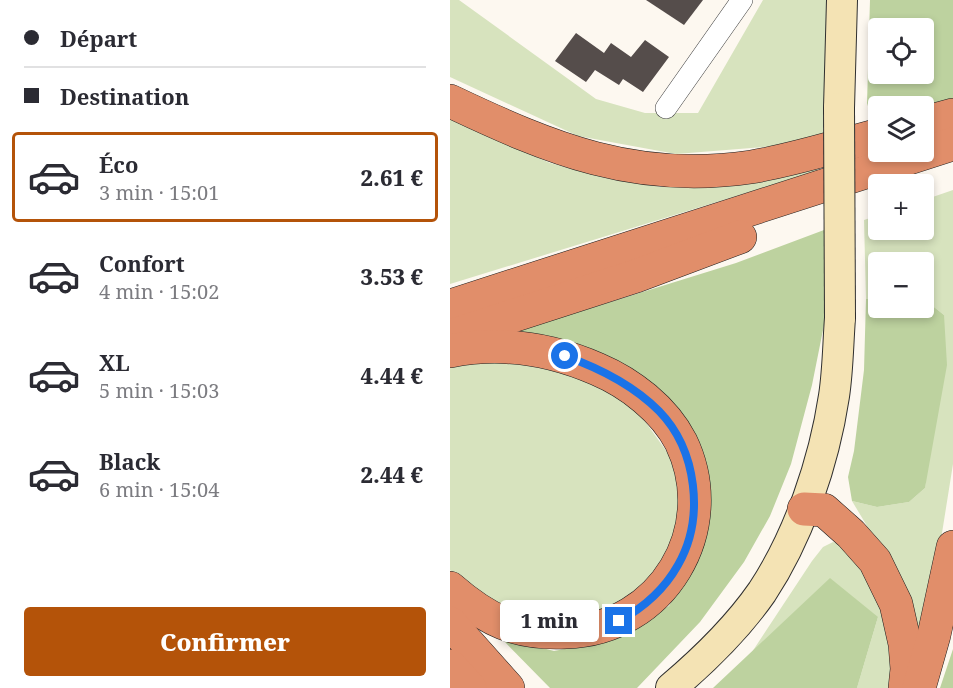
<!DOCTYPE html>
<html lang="fr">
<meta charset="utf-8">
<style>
:root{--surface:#fff;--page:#f2f2f3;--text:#2b2b33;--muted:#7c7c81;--line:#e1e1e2;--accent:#b45309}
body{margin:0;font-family:"Noto Serif",serif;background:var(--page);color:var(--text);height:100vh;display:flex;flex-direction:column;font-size:22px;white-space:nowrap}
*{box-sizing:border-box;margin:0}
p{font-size:20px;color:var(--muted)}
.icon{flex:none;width:33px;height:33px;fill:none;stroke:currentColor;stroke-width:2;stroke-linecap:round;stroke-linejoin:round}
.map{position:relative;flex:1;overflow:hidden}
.sheet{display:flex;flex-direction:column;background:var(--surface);width:450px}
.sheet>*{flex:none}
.hud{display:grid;align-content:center;height:132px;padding:0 24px;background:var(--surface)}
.fabs{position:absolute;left:418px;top:18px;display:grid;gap:12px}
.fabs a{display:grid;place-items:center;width:66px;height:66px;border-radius:6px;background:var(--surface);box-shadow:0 3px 9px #0003;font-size:30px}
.end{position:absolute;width:27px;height:27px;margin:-14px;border:8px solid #1a73e8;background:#fff;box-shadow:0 0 0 3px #fff}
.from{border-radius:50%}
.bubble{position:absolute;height:42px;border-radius:6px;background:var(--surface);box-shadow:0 3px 9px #0003;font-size:20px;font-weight:800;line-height:42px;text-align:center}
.hud b{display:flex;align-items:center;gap:21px;height:57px;font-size:22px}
.hud b+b{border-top:2px solid var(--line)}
.hud i{width:15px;height:15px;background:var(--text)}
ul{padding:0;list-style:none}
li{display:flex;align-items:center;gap:18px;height:90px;margin:0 12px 9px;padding:0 12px;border:3px solid transparent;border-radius:6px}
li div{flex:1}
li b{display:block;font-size:22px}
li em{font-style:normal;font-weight:800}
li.selected{border-color:var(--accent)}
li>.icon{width:54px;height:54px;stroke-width:1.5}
.cta{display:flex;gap:12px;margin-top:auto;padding:12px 24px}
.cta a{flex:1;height:69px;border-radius:6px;background:var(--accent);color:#fff;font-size:24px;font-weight:800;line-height:69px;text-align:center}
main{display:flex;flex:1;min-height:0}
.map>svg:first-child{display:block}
.green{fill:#d7e3be}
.forest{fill:#bdd29f;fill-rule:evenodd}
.building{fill:#554d4b}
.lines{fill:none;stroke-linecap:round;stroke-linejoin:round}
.street-casing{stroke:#404040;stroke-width:22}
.secondary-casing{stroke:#2f2f2f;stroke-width:32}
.highway-casing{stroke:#1e1e1e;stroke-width:34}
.street{stroke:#fff;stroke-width:21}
.secondary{stroke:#f4e3b4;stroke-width:30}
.highway{stroke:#e18e6a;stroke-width:33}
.secondary-bridge-casing{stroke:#2f2f2f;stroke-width:32;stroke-linecap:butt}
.secondary-bridge{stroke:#f4e3b4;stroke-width:30}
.route{stroke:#1a73e8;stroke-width:8}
</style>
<main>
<section class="sheet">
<div class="hud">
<b><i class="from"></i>Départ</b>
<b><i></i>Destination</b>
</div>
<ul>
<li class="selected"><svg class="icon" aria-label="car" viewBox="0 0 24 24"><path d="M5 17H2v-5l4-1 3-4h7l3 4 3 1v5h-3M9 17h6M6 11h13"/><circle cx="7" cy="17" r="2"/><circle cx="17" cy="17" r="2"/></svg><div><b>Éco</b><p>3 min · 15:01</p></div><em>2.61 €</em></li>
<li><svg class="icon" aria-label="car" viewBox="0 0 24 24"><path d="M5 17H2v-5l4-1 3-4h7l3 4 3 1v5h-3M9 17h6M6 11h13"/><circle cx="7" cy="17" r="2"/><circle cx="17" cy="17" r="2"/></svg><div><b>Confort</b><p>4 min · 15:02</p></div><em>3.53 €</em></li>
<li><svg class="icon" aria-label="car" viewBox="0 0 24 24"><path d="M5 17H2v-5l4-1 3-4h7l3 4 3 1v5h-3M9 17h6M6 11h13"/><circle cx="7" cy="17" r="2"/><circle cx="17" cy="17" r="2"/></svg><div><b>XL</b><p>5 min · 15:03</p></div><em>4.44 €</em></li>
<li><svg class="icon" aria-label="car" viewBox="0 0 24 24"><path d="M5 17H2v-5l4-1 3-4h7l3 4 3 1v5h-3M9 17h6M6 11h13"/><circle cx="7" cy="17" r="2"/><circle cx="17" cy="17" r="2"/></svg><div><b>Black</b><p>6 min · 15:04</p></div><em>2.44 €</em></li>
</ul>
<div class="cta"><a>Confirmer</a></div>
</section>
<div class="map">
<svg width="503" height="688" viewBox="0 0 503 688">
<rect width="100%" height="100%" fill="#fdf8f0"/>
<g class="green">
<polygon points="0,0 9,0 146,99 195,113 248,113 313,0 378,0 373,137 325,146 226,154 128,136 0,77"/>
<polygon points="0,118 100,163 165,180 212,187 296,184 367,167 368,171 0,284"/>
<polygon points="503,190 503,464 481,602 470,637 441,566 402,501 427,507 459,502 475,488 494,315 474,299 474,262 429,262 429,298 416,299 414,220 429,215 429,230 474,230 474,200"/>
<polygon points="47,360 97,362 138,379 187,410 227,466 230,504 225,536 212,574 180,601 134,620 87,619 23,594 0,570 0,365"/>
<polygon points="383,542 395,547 425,591 442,637 442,688 407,688 428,617 302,652 362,561 373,547"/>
</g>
<g class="forest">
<path d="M420,0h83v99l-29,8 -45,-1v15l-6,1 -6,-19zM429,28h45v46h-45z"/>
<polygon points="374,230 375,320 362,385 341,464 320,516 294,562 250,622 187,688 100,688 50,637 104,651 151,642 219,606 243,559 225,411 67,331 286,263"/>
<polygon points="429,298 429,308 474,308 474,299 494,315 497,365 475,488 459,502 427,507 402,501 398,477 404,451 414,370 416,299"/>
<polygon points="380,578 428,617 407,688 263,688"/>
<polygon points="503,649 503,688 490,688"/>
</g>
<g class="building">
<polygon points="196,0 253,0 234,25"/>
<polygon points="126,33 154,53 161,43 181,57 195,40 219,57 193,92 173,79 169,85 145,70 136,82 105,61"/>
</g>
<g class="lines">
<defs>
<polyline id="street" points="216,108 292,0"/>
<g id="secondary">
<polyline points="389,108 392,0"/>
<path d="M221,688c33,-28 66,-60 91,-96 37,-56 62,-130 72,-196 4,-26 4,-52 6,-78"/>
</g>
<g id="highway">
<path d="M0,101c101,48 186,83 301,66 43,-7 86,-21 128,-32"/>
<polyline points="474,123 503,115"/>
<polyline points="0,306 503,144"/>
<polyline points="0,336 186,276 290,237"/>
<path d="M0,351c51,-10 99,-3 147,18 33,14 67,40 84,73 42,87 -19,188 -115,190 -21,1 -43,-1 -63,-9 -19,-8 -37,-21 -53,-35"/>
<polyline points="354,509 374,510 401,534 425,561 446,604 455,644 457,669 455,688"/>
<polyline points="0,623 58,688"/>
<polyline points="0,666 20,688"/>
<polyline points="469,688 484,635 503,547"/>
</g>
</defs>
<use href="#street" class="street-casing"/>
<use href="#secondary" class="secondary-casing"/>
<use href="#highway" class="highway-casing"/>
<use href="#street" class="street"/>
<use href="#secondary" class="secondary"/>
<use href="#highway" class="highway"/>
<defs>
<polyline id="secondary-bridge" points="389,108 390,318"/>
</defs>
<use href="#secondary-bridge" class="secondary-bridge-casing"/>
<use href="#secondary-bridge" class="secondary-bridge"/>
</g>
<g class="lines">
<path class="route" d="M115,356c34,12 68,29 94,55 38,39 46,107 19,154 -14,25 -35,43 -59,56"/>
</g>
</svg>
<div class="fabs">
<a><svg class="icon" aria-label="locate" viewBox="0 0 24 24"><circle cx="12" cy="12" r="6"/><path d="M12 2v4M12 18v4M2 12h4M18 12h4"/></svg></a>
<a><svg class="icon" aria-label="layers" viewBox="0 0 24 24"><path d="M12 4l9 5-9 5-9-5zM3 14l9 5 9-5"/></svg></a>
<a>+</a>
<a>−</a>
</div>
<i class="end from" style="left:115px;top:356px"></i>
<i class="end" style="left:169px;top:621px"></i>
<div class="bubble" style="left:50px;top:600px;width:99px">1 min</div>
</div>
</main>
